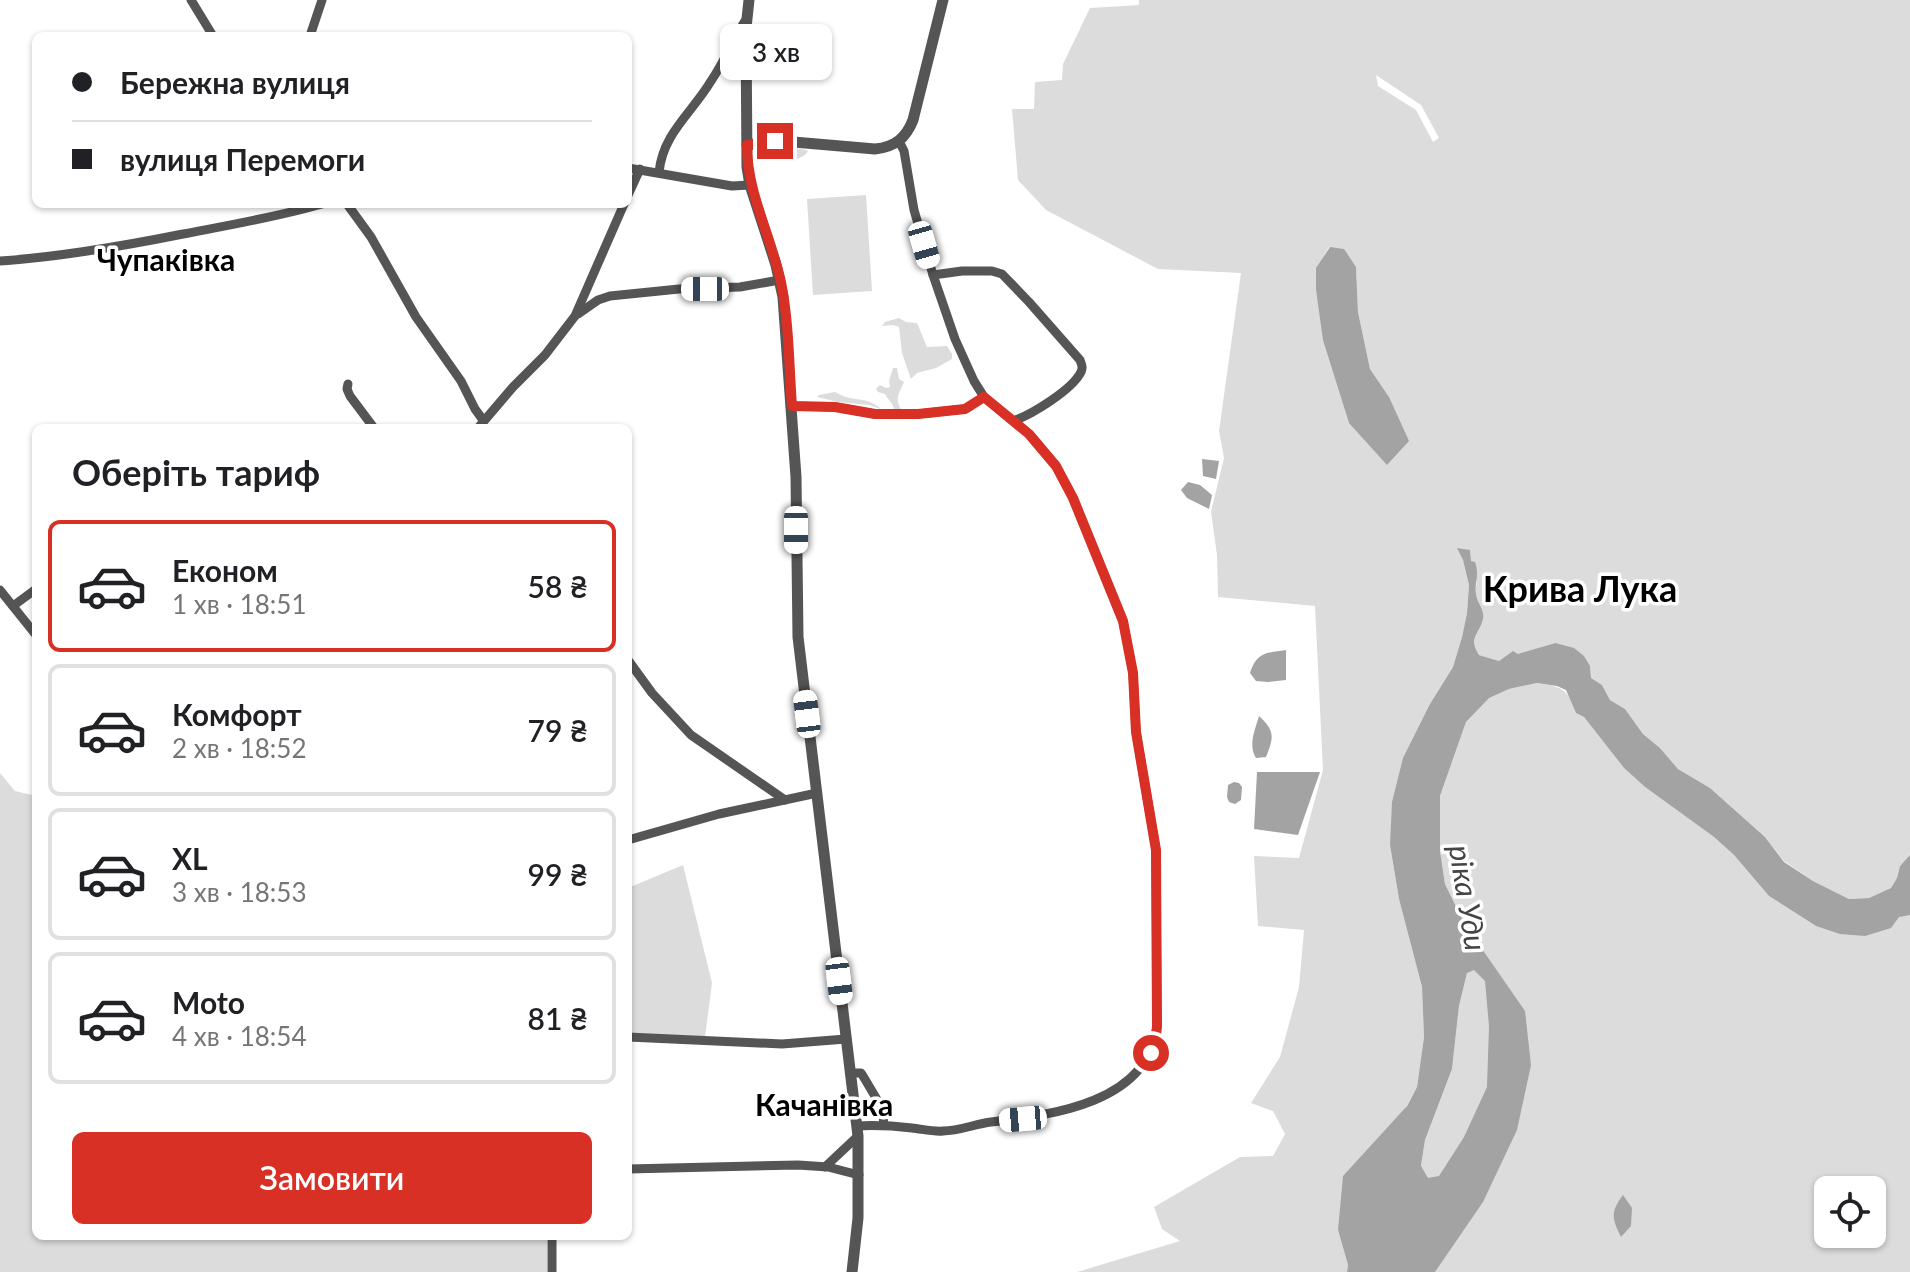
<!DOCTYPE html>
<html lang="uk">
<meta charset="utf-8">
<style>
:root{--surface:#fff;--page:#f6f6f6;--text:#202124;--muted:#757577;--line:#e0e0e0;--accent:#d93025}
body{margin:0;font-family:Lato,sans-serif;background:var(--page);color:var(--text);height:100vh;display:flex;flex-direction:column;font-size:30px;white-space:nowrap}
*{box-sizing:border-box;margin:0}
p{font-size:26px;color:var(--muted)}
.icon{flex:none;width:44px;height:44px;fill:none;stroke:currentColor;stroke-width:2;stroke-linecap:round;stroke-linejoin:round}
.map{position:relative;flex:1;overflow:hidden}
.details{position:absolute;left:32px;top:424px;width:600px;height:816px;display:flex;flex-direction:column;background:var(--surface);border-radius:12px;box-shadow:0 2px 6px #0004}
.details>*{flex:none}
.guide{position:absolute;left:32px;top:32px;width:600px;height:176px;border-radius:12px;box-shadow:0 2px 6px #0004;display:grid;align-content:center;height:176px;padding:0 40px;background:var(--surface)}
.controls{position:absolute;left:1814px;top:1176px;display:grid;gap:16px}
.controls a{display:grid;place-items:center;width:72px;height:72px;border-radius:12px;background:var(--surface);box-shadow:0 2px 6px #0004;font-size:40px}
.end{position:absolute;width:36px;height:36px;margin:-18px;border:10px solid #d93025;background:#fff;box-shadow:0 0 0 4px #fff}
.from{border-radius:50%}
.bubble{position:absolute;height:56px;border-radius:12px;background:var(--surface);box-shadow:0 2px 6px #0004;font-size:26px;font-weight:600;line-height:56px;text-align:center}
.car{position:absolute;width:24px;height:48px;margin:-24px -12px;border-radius:10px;box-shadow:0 0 6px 2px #0007;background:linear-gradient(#fff 24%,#345 0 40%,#fff 0 76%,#345 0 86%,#fff 0)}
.guide b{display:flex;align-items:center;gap:28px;height:76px;font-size:30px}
.guide b+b{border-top:2px solid var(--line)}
.guide i{width:20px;height:20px;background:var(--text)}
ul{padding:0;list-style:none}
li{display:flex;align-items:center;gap:24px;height:132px;margin:0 16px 12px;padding:0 24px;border:4px solid var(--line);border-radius:12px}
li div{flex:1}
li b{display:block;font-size:30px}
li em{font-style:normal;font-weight:600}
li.current{border-color:var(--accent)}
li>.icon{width:72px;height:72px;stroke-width:1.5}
h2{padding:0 40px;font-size:36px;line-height:96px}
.cta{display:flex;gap:16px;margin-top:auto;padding:16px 40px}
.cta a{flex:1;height:92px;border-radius:12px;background:var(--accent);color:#fff;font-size:32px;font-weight:600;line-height:92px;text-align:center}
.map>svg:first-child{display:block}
.green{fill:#dcdcdc;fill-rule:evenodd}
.water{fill:#a3a3a3;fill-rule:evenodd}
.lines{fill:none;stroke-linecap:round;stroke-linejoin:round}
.minor{stroke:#555;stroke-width:9}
.tertiary{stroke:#555;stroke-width:11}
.route{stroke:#d93025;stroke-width:10}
.labels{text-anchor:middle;stroke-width:7;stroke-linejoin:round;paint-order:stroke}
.neighbourhood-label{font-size:30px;font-weight:bold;fill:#000;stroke:#fff}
.water-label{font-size:30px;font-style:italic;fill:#444;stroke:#fff}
.district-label{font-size:36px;font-weight:bold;fill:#000;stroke:#fff}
</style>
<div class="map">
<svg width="1910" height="1272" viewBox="0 0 1910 1272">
<rect width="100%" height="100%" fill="#fff"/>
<g class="green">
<path d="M1139,0h771v855l-10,11 -3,12 -6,10 -22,10 -20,1 -36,-18 -29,-20 -19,-24 -55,-49 -32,-19 -18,-21 -17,-14 -18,-25 -15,-9 -8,-15 -11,-7 -1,-12 -36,-23 -36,12 -5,-3 -14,9 -20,-6c-9,-15 -3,-22 4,-37l-8,-26 2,-10 -8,-25 2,-3 -13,-5 5,11 6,25 -2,28 -5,24 -9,30 -23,37 -40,141 9,54 23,88 2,50 -7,50 -79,143 10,35 -1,7h-270l103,-31 -18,-12 -8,-22 86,-50 33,-1 12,-22 -12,-23 -22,-8 29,-46 19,-70 5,-57 -46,-4 -4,-70 45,2 24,-88 -8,-164 -97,-9 -1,-42 -6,-43 13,-54 -5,-27 22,-158 -83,-4 -112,-59 -28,-30 -6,-71h22l1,-27 27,-2 1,-16 27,-56 49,-3zM1376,75l45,30 18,33 -6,4 -17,-32 -38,-24zM1329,247l27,20 2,45 12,57 19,28 -40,26 -25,-83 -8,-50v-21z"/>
<path d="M778,146c9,6 21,0 30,5l-3,4 -12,6 -19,-7 -10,-1 -3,-4z"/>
<polygon points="866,195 872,291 813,295 807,199"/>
<polygon points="899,318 906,322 917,323 927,347 947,346 952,354 952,359 936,368 917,373 911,379 902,353 899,327 893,325 882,326 885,322"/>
<path d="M893,368h4l2,11 5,3c-4,10 -10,16 -3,27h-7c-1,-6 -6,-9 -9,-15l-7,-2 -2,-3 4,-4 6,3 4,-1 -1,-6z"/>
<path d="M835,392c17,11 31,3 46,17l-12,-4 -31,-3 -21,-5 2,-2z"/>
<path d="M1537,683c26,4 30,5 39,30l8,4 40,51 21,19 69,50 20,18 35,41 47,30 94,-11v357h-516l27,-106 4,-26 27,-71 7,-63 8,-33 -3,-50 -19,-39 -5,-33v-55l26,-74 22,-24 21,-9zM1828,1190h44v44h-44z"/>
<polygon points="0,773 15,791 36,796 36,1236 547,1236 547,1272 0,1272"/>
<polygon points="683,865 712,983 705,1037 628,1034 628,888"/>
</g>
<g class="water">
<polygon points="1330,247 1344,249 1356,267 1358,312 1370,369 1389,397 1409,441 1387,465 1349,423 1323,340 1316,290 1316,268"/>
<polygon points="1202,459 1219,461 1216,479 1203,476"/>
<polygon points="1188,482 1200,485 1212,495 1209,509 1187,498 1181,490"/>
<path d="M1457,548l13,2 1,11 4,1c5,14 -1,22 1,32 1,9 9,16 7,25 -4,16 -15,18 -4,36l20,6 14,-10 5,3 37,-11 19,5 10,8 6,10 1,12 11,7 8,15 15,9 18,25 17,14 18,21 32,19 55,49 19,25 29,19 36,18 20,-1 22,-10 6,-10 3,-12 10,-11v60l-11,2 -8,11 -26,8 -25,-2 -24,-8 -47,-30 -35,-41 -20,-18 -69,-50 -21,-19 -40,-51 -8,-4 -10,-23 -9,-4 -20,-3 -28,6 -20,9 -23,24 -26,74v55l5,33 19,39 61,88 6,54 -14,65 -34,72 -48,70h-88l1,-7 -10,-35 5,-54 64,-70 10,-19 7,-50 -2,-50 -23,-88 -9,-54 2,-43 11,-44 27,-54 23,-37 9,-30 5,-24 2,-28 -6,-25zM1474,970l11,11 4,45 -2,61 -23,50 -25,39 -11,2 -7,-12 4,-26 27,-71 7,-63 8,-33z"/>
<path d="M1286,650v30l-18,2 -12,-1 -6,-8c7,-21 16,-20 36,-23z"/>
<path d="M1259,716c16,15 15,21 7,41l-10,1c-8,-13 -1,-28 3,-42z"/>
<polygon points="1257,772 1320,772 1298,835 1254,829"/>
<polygon points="1234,782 1239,783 1242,787 1241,800 1235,804 1229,802 1227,797 1228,785"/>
<path d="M1623,1195l9,13 -1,18 -10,11c-9,-18 -11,-25 2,-42z"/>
</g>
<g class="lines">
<g class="minor">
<polyline points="191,0 213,36"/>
<polyline points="310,36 322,0"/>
<polyline points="628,168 732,186 750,185"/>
<path d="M659,172c4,-39 33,-59 52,-91 13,-19 22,-41 34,-60"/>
<polyline points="628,195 640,169"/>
<polyline points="347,204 371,237 416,317 461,381 475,409 483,420"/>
<path d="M0,261c62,-4 123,-15 183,-27 47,-9 94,-17 139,-30"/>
<path d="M933,275l29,-4h30l10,3 27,28 51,58c2,6 3,7 1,12 -9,18 -50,43 -68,49"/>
<polyline points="578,314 598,300 610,296 679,289 740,287 780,280"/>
<polyline points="348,384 347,389 350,396 374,428"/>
<polyline points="792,406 835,407 875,414 918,414 965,409 984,397"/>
<polyline points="478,428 513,387 545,355 575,316 624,204"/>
<polyline points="0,590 36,635"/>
<polyline points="13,606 36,589"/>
<polyline points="628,660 652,693 691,735 785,800"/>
<polyline points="628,840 719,814 817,793"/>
<polyline points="628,1037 782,1044 846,1039"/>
<polyline points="851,1073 861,1073 863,1076 882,1108 884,1125"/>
<path d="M857,1126c19,-1 37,0 55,2 10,1 21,4 31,3 16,0 32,-7 48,-9 61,-7 158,-19 166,-96l-1,-176 -20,-118 -3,-59 -10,-52 -50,-123 -17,-32 -27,-32 -45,-37 -10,-16 -19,-42 -22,-64 -19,-65 -10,-59 -5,-10"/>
<polyline points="825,1167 858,1136"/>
<polyline points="628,1169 798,1165 828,1167 859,1175"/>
<polyline points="552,1272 552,1236"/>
</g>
<g class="tertiary">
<polyline points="749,0 746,28 747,167 750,185 776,265 783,297 796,477 798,637 858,1136 858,1218 852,1272"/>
<path d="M747,145l35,-4 93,8c20,-2 31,-11 38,-29l30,-120"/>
</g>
</g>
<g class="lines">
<path class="route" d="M775,141l-28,4c0,48 24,91 34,137 8,40 8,83 11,124l43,1 40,7h43l47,-5 19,-12 45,37 27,32 17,32 50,123 10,52 3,59 20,118 1,176 -1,10 -5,17"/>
</g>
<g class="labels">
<g class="neighbourhood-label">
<text x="166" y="271">Чупаківка</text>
<text x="824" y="1116">Качанівка</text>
</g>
<g class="water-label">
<text transform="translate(1467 898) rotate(81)" y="10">ріка Уди</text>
</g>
<g class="district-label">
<text x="1580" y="602">Крива Лука</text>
</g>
</g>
</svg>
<div class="controls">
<a><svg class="icon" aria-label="locate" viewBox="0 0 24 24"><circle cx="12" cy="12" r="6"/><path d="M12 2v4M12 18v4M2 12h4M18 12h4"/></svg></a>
</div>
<i class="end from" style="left:1151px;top:1053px"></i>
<i class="end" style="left:775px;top:141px"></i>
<div class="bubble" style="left:720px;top:24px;width:112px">3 хв</div>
<i class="car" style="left:924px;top:245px;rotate:164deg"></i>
<i class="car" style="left:705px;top:289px;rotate:270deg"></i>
<i class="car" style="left:796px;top:530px;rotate:180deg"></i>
<i class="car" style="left:807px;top:714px;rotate:353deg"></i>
<i class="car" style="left:839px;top:981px;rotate:173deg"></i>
<i class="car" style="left:1023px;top:1119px;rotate:265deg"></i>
<div class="guide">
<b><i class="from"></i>Бережна вулиця</b>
<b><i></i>вулиця Перемоги</b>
</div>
<section class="details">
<h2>Оберіть тариф</h2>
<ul>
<li class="current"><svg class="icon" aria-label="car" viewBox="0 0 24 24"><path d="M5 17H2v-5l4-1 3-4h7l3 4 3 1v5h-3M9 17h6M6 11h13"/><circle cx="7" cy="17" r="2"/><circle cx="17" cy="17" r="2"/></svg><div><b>Економ</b><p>1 хв · 18:51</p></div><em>58 ₴</em></li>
<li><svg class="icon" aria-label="car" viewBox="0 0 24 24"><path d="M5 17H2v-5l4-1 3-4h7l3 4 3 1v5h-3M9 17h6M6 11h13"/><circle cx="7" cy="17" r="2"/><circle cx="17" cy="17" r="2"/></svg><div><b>Комфорт</b><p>2 хв · 18:52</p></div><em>79 ₴</em></li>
<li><svg class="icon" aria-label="car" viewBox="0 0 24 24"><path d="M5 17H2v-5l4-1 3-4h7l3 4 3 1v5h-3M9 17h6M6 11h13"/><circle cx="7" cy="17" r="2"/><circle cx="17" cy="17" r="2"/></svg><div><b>XL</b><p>3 хв · 18:53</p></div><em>99 ₴</em></li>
<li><svg class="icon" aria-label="car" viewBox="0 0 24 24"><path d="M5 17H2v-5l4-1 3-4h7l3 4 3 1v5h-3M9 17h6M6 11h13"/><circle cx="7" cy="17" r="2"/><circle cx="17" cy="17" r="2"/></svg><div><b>Moto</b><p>4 хв · 18:54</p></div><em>81 ₴</em></li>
</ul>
<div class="cta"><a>Замовити</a></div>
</section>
</div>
